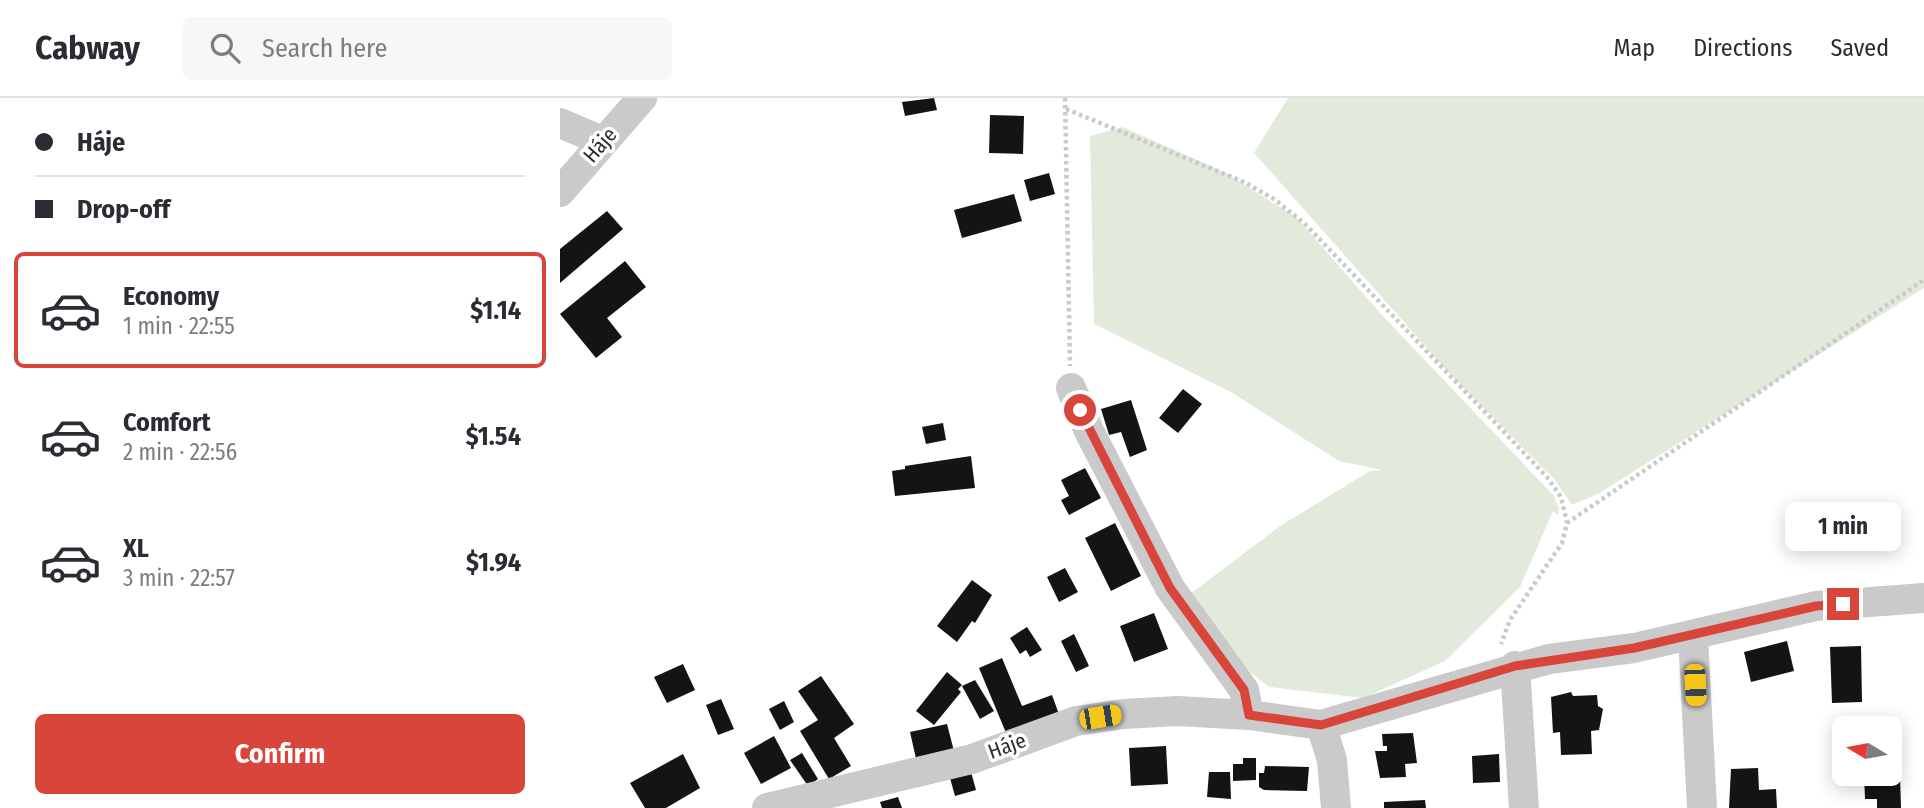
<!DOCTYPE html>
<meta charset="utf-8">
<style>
:root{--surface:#fff;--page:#f7f7f7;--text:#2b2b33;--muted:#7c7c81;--line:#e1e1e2;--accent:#d9443b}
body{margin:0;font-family:"Fira Sans Condensed",sans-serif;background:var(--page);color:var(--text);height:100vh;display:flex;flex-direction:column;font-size:26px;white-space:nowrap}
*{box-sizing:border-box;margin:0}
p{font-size:23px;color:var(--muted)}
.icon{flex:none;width:38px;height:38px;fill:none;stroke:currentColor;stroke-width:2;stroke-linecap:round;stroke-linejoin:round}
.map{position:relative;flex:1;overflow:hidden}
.panel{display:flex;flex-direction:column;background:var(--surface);width:560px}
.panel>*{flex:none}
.top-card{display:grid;align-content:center;height:154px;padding:0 35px;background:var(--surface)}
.needle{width:46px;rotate:280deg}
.fabs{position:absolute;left:1272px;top:618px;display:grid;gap:14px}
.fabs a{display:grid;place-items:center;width:70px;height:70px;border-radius:10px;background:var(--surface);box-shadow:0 4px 18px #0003;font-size:35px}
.end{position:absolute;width:32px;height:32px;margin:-16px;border:9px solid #d9443b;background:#fff;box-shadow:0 0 0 4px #fff}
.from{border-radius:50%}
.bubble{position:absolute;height:49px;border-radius:10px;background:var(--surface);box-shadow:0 4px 18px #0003;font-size:23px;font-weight:700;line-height:49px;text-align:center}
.car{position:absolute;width:21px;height:42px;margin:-21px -10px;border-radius:9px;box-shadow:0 0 5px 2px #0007;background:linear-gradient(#f5c518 24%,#345 0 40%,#f5c518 0 76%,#345 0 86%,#f5c518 0)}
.top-card b{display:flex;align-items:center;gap:24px;height:66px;font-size:26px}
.top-card b+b{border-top:2px solid var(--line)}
.top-card i{width:18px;height:18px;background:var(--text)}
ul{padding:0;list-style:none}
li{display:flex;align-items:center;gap:21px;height:116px;margin:0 14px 10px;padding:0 21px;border:4px solid transparent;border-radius:10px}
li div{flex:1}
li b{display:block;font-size:26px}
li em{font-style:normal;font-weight:700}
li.selected{border-color:var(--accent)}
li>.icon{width:63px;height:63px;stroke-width:1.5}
.cta{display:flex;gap:14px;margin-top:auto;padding:14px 35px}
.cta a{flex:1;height:80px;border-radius:10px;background:var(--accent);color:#fff;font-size:28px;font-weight:700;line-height:80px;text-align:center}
header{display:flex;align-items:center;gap:42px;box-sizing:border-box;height:98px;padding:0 35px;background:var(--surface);border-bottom:2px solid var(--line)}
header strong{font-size:33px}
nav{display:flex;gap:38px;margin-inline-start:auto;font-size:24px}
.search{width:490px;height:63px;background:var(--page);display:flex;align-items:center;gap:18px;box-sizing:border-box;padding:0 24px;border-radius:10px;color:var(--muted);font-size:26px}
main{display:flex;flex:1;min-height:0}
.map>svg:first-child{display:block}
.green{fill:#e2eadc}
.building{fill:#141414}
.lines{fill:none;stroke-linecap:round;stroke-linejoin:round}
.path{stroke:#cacaca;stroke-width:4.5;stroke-dasharray:3.5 3.5;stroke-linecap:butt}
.minor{stroke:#cacaca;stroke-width:30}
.route{stroke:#d9443b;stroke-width:9}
.labels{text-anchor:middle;stroke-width:7;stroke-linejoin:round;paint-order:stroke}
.street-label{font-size:21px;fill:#2d2d2d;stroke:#fff}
</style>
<header>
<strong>Cabway</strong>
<div class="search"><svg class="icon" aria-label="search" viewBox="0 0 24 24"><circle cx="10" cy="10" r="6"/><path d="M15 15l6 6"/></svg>Search here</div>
<nav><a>Map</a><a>Directions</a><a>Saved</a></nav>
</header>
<main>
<section class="panel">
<div class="top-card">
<b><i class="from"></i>Háje</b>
<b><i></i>Drop-off</b>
</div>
<ul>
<li class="selected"><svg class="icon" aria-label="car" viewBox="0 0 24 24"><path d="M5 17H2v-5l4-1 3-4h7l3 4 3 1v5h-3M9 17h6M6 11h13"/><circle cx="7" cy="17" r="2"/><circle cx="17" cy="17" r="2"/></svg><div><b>Economy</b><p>1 min · 22:55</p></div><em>$1.14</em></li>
<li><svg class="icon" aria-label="car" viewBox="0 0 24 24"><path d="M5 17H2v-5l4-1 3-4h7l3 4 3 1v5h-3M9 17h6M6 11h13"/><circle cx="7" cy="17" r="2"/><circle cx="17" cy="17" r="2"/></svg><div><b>Comfort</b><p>2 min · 22:56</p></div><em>$1.54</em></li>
<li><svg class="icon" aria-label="car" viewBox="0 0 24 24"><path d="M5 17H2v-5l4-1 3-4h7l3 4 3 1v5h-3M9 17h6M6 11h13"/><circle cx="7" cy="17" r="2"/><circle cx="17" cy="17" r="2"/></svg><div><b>XL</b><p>3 min · 22:57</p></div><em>$1.94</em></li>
</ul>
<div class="cta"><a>Confirm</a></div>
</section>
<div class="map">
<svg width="1364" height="710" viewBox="0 0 1364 710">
<rect width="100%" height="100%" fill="#fff"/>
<g class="green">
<polygon points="728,0 1364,0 1364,190 1038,396 1012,407 994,381 889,275 694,55"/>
<polygon points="563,29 664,74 736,119 821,216 994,398 999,411 998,417 993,413 960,489 885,563 803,600 709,589 666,555 621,503 720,428 810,373 822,372 779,363 671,294 534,226 530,38"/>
</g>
<g class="building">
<polygon points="374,0 377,12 345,18 342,4"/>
<polygon points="430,17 464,18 463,56 429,55"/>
<polygon points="489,75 495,96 470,103 464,82"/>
<polygon points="454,96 462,123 402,140 394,112"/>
<polygon points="47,113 63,131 0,185 0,151"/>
<polygon points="65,163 86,189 47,220 62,239 36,260 0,216"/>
<polygon points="623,291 642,306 618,335 599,320"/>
<polygon points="571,302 587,352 570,359 561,334 549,337 541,311"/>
<polygon points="383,325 386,342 366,346 362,329"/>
<polygon points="411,358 415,390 335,398 332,373 345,371 345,368"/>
<polygon points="525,370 541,400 509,417 501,402 509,398 501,382"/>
<polygon points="555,425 581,478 551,493 525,440"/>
<polygon points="505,470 518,494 499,504 487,479"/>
<polygon points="412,482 432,497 415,525 412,523 397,544 377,528"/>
<polygon points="594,515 608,551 574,564 560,528"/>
<polygon points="467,529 482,552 470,559 466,552 460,556 450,540"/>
<polygon points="514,536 529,568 516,574 501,543"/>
<polygon points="1227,543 1234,573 1191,584 1184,554"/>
<polygon points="1301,548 1302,604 1272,605 1270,549"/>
<polygon points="442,560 462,608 492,597 500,619 449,642 419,570"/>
<polygon points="123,566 135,592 107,605 94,579"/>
<polygon points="387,574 402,587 398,591 401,594 374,627 356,613"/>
<polygon points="261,578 294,626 274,640 291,668 269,681 240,633 258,622 238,593"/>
<polygon points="415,582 434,613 420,621 402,588"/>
<polygon points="1011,594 1013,598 1037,597 1038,608 1043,611 1039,632 1031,633 1032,656 1001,657 1000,634 993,635 991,599"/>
<polygon points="161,601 174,631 158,637 146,607"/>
<polygon points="224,603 234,624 220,632 209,611"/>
<polygon points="387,626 395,657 357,665 350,634"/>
<polygon points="853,635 857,665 845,666 846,679 820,680 815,653 827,653 827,648 823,648 822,636"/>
<polygon points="214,638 231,670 201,686 184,655"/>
<polygon points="606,648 608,686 571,688 569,650"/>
<polygon points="242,655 258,681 248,688 230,662"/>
<polygon points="123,656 140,690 106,710 85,710 70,685"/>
<polygon points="939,656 940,684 913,685 912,658"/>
<polygon points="683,660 696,660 696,682 673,683 673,666 683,666"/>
<polygon points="705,668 749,669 747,693 704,692 699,689 699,675 704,675"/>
<polygon points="1198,670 1199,692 1216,691 1217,710 1169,710 1171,671"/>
<polygon points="411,674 416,692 395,698 390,680"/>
<polygon points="649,674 670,674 671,701 647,699"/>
<polygon points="1304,676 1340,677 1341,710 1317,710 1317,701 1305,701"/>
<polygon points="338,699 342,710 322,710 320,704"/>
<polygon points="865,702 866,710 824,710 824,704"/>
</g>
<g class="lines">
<g class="path">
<polyline points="505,0 510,268"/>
<polyline points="506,11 684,84 714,101 745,126 987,379 1001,399 1007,425 1002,445 950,522 941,546"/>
<polyline points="1007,425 1364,182"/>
</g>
<g class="minor">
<polyline points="0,25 42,43"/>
<polyline points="0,94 82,0"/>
<polyline points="511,290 529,333 610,490 684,592 689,617"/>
<polyline points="1133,538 1142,710"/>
<polyline points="955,568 964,710"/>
<polyline points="761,627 772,662 776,710"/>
<polyline points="207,710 412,661 516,623 564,616 617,613 689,617 761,627 989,561 1074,550 1256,508 1364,500"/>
</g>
</g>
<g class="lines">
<polyline class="route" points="520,312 610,490 684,592 689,617 761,627 955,568 1074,550 1256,508 1283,506"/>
</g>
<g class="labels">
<g class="street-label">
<text transform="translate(40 47) rotate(-49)" y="7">Háje</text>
<text transform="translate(447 648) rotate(-20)" y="7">Háje</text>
</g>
</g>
</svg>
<div class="fabs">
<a><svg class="needle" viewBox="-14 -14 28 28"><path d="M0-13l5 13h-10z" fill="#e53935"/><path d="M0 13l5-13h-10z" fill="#7c7c81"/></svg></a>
</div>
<i class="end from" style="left:520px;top:312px"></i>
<i class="end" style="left:1283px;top:506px"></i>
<div class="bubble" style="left:1225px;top:404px;width:116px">1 min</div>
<i class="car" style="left:1135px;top:587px;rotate:177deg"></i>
<i class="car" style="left:540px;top:619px;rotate:81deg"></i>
</div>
</main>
